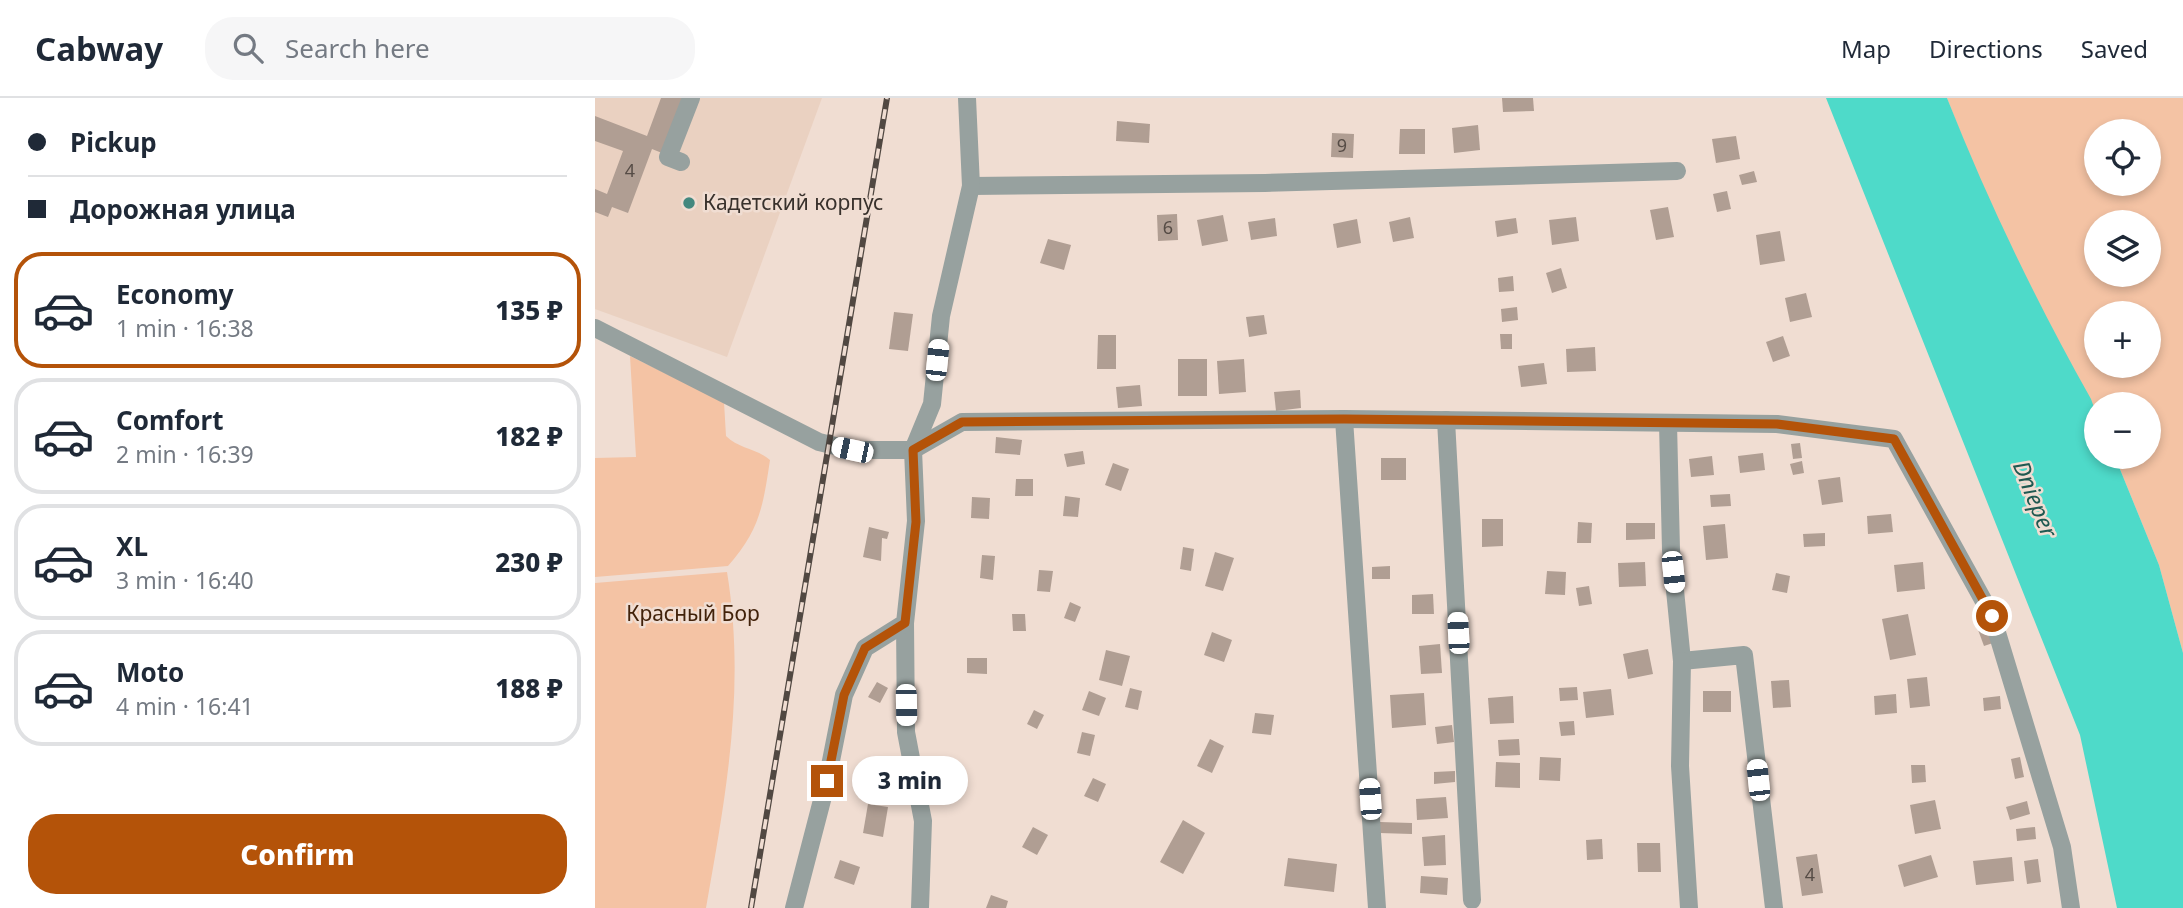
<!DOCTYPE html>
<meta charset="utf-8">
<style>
:root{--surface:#fff;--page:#f6f6f7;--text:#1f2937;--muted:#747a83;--line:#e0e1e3;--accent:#b45309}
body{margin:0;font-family:"Noto Sans",sans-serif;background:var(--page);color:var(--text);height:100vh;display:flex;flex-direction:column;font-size:26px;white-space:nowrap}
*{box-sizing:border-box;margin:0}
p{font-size:23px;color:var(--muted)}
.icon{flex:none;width:38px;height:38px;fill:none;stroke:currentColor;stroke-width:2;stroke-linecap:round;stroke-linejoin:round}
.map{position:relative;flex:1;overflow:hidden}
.side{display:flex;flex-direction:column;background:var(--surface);width:595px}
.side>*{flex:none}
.hud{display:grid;align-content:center;height:154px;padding:0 28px;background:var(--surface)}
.buttons{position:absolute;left:1489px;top:21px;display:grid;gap:14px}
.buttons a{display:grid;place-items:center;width:77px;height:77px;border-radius:50%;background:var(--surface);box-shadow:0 4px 10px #0003;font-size:35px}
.end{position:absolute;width:32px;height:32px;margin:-16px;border:9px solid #b45309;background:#fff;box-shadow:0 0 0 4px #fff}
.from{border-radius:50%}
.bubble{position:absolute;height:49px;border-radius:24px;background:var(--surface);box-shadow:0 4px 10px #0003;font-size:23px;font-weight:800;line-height:49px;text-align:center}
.car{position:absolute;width:21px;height:42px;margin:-21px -10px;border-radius:9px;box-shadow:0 0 5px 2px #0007;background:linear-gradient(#fff 24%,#345 0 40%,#fff 0 76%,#345 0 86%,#fff 0)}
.hud b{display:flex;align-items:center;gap:24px;height:66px;font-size:26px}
.hud b+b{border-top:2px solid var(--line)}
.hud i{width:18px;height:18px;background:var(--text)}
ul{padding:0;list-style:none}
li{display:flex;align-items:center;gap:21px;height:116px;margin:0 14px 10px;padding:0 14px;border:4px solid var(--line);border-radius:28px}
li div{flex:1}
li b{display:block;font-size:26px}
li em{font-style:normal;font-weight:800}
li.selected{border-color:var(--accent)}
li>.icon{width:63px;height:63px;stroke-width:1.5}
.primary-button{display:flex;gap:14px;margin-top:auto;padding:14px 28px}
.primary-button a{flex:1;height:80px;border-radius:28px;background:var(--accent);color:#fff;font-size:28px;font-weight:800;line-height:80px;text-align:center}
header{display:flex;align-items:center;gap:42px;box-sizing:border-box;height:98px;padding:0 35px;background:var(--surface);border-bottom:2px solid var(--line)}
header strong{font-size:33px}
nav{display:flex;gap:38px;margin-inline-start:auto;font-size:24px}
.search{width:490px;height:63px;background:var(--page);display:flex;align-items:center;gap:18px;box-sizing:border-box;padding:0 24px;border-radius:28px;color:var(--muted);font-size:26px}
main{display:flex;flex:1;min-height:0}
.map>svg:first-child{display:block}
.built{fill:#ead1c1}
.green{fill:#f4c3a4;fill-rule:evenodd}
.water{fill:#4edac9}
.building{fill:#b09e93}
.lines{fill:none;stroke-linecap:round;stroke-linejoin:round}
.minor{stroke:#97a19f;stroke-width:18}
.rail-casing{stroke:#514842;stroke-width:6}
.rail{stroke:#f0ddd2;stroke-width:3.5;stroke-dasharray:10;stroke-linecap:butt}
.route{stroke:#b45309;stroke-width:9}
.poi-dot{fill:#43887f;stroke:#f0ddd2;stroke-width:2.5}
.labels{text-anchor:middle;stroke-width:5;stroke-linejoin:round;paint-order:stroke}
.number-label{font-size:18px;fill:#564c46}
.poi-label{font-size:21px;fill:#38312c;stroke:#f0ddd2;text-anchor:start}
.park-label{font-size:21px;fill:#42220a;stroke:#f0ddd2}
.water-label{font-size:23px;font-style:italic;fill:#1f5951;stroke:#f0ddd2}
</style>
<header>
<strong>Cabway</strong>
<div class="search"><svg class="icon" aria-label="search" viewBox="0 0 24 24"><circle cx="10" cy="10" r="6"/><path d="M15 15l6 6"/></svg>Search here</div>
<nav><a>Map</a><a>Directions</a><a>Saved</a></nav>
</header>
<main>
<section class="side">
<div class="hud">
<b><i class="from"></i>Pickup</b>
<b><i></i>Дорожная улица</b>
</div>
<ul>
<li class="selected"><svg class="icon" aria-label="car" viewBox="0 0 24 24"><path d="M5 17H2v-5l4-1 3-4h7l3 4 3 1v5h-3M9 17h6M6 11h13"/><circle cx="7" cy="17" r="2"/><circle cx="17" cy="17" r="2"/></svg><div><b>Economy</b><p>1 min · 16:38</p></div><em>135 ₽</em></li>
<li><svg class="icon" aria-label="car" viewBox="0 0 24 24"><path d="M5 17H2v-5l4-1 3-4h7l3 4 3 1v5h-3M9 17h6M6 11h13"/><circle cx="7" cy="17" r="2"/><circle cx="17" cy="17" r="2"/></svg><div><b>Comfort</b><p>2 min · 16:39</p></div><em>182 ₽</em></li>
<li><svg class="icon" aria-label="car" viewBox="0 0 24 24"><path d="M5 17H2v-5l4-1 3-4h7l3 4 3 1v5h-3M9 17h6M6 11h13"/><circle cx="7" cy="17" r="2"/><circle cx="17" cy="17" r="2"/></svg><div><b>XL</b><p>3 min · 16:40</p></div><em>230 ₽</em></li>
<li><svg class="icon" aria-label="car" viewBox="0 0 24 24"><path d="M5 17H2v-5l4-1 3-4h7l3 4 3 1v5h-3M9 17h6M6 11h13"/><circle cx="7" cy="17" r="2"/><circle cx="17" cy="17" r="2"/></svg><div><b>Moto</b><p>4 min · 16:41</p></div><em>188 ₽</em></li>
</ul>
<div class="primary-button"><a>Confirm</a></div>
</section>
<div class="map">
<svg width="1588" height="810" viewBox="0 0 1588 810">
<rect width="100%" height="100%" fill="#f0ddd2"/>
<polygon class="built" points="0,0 227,0 132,259 0,211"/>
<g class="green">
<path d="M1352,0h236v555l-24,-88 -44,-108h34v-53h-52l-1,9 -55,-103 -61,-128zM1502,33h52v53h-52zM1502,124h52v53h-52zM1502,215h52v53h-52z"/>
<path d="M35,258l94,46 2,34c13,13 30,12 44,24 -7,46 -10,70 -42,106l-133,11v-119l41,-1z"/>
<path d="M132,474c19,116 -1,222 -21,336h-111v-325z"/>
</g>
<path class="water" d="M1231,0h121c41,104 89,203 144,301l5,14 1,44h18l44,108 24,88v255h-66l-37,-173z"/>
<g class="building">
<polygon points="66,0 87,0 67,55 57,51 33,115 17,109 13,119 0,114 0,91 12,96 28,53 0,43 0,18 52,38"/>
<polygon points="907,0 938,0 939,13 908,14"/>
<polygon points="522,23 555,26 554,45 521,43"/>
<polygon points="883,27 885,52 859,55 857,30"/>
<polygon points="805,31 830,31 830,56 804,56"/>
<polygon points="737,35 759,36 758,60 736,59"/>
<polygon points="1141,38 1145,61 1121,65 1117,41"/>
<polygon points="1159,73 1162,84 1147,87 1144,77"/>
<polygon points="1132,93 1136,111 1122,114 1118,96"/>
<polygon points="1073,109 1079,139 1061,142 1055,112"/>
<polygon points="582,116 583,142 563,143 562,117"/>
<polygon points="628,117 633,143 607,148 602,122"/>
<polygon points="815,119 819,140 798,144 794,124"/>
<polygon points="981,119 984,143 957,147 954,122"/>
<polygon points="680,120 682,138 656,142 653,124"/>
<polygon points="921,120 923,135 902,139 900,123"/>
<polygon points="762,121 766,145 742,150 738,126"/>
<polygon points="1185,133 1190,163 1165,167 1161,137"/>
<polygon points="453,141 476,147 469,172 445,165"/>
<polygon points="966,170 972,190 957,195 951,175"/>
<polygon points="918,178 919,193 904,194 903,180"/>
<polygon points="1211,195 1217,219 1195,224 1190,200"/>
<polygon points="922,209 923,222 907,224 906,211"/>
<polygon points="299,214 318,216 313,253 294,251"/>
<polygon points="669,217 672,236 654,239 651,219"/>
<polygon points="905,236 917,236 917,251 906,251"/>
<polygon points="503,237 521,237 521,271 502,271"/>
<polygon points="1188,238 1195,258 1178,264 1171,244"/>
<polygon points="1000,249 1001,273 972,274 971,251"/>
<rect x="583" y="261" width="29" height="37"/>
<polygon points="649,261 651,294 624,296 622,263"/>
<polygon points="949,265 952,286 926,289 923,268"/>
<polygon points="545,287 547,308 523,310 521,289"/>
<polygon points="705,292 706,310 681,313 679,294"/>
<polygon points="401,339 427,342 425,357 400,355"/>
<polygon points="1205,345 1207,360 1198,361 1196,346"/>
<polygon points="488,353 490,366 472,369 469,356"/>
<polygon points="1168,355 1170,372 1145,375 1143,358"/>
<polygon points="1117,358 1119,377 1096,379 1094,361"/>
<rect x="786" y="360" width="25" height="22"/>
<polygon points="1207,363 1209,375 1198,377 1195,366"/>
<polygon points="518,365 534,371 526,393 510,387"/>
<polygon points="1245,379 1248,404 1227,407 1223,382"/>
<polygon points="421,381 438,381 438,398 420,398"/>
<polygon points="1135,396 1136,408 1116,409 1115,397"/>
<polygon points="470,398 485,400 483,419 468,418"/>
<polygon points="377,399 395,400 394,421 376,420"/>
<polygon points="1296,416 1298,434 1273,436 1272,418"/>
<polygon points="887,421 908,421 908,448 887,449"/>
<polygon points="983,424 997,425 996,445 982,445"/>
<polygon points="1031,425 1060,425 1060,441 1031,442"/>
<polygon points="1130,426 1133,460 1111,462 1108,428"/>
<polygon points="274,429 294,434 292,441 287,440 286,463 268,459"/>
<polygon points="1230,435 1230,448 1209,449 1208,436"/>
<polygon points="588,449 599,451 596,473 585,471"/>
<polygon points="620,454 639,460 628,493 610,488"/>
<polygon points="387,457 400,458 398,482 385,480"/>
<polygon points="1050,464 1051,488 1024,489 1023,465"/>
<polygon points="1328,464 1330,491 1302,494 1299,467"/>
<polygon points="795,468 795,481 777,481 777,469"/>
<polygon points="444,472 458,473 455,494 442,493"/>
<polygon points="952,473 971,474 970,497 950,496"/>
<polygon points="1181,475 1195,478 1192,495 1177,492"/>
<polygon points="994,488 997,506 984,508 981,490"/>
<polygon points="838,496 839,516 817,516 817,497"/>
<polygon points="475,504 486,509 480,524 469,520"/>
<polygon points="417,516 430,516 431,533 418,533"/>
<polygon points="1313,516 1321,557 1295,562 1287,521"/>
<polygon points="1390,517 1401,544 1389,548 1379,521"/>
<polygon points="617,534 637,542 629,564 609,557"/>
<polygon points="845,546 847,575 826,576 824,548"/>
<polygon points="1053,551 1058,576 1033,581 1028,556"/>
<polygon points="511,552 535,558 527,588 504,582"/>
<polygon points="372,560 392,560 392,576 372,575"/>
<polygon points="1332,579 1335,608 1315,610 1312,581"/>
<polygon points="1194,582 1196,609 1178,610 1176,583"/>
<polygon points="282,584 293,590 285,605 273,599"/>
<polygon points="982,589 983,602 965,603 964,590"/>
<polygon points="535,590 547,593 543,612 530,609"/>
<polygon points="1016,591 1019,617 991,620 988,594"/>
<polygon points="494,593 511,600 504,618 487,612"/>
<rect x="1108" y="593" width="28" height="21"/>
<polygon points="829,595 831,627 797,630 795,597"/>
<polygon points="1301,596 1302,615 1280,617 1279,598"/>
<polygon points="918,598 919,625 895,626 893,600"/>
<polygon points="1405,598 1406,611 1389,613 1388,600"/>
<polygon points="439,612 449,617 442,631 432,626"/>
<polygon points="660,615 679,617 676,637 657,635"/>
<polygon points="979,623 980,637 966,638 964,624"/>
<polygon points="857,627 859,644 842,646 840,629"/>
<polygon points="487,634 500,637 495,658 482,655"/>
<polygon points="615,641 629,648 617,675 602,668"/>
<polygon points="924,641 925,657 904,658 903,642"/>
<polygon points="945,659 966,660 965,683 944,682"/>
<polygon points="1425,659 1429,679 1420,681 1416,661"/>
<polygon points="901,664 925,665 925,690 900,689"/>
<polygon points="1316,667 1330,667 1331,684 1317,685"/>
<polygon points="860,673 860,684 839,686 839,674"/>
<polygon points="498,680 511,686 503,704 489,698"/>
<polygon points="851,699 853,720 822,722 821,701"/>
<polygon points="1340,702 1346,731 1320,736 1315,707"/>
<polygon points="1432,703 1435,716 1415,722 1411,709"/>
<polygon points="273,706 293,709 288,739 268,735"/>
<polygon points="588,722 610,735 588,776 565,764"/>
<polygon points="785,724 817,725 817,736 784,735"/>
<polygon points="438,729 453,737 442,757 427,749"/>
<polygon points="1440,729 1441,741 1422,743 1421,731"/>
<polygon points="850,737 851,767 829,768 827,739"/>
<polygon points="1007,741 1008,761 992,762 991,742"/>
<polygon points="1042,745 1065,745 1066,774 1043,774"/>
<polygon points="1222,756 1228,795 1207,798 1201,759"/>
<polygon points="1336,757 1343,779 1309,789 1303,767"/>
<polygon points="1417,759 1419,783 1381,787 1378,763"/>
<polygon points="693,760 742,766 739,794 689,788"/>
<polygon points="1443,761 1446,784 1432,786 1429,763"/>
<polygon points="245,762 265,769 259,787 239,780"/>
<polygon points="826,778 853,780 852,797 825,795"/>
<polygon points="396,797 413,803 411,810 391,810"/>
</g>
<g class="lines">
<g class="minor">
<polyline points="86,64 73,59 96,0"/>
<polyline points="376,88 670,85 1082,73"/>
<polyline points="0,230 224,344 257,352 318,352"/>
<polyline points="749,321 1182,326 1299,341 1397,518 1467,749 1476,810"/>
<polyline points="851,322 877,802"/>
<polyline points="1073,325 1076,452 1087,563 1149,557 1179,810"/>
<polyline points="318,352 367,324 749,321 782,810"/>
<polyline points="310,525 311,634 328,723 325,810"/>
<polyline points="1087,563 1085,668 1094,810"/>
<polyline points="199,810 232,683 249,597 270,550 310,525 321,423 318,352 337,306 346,218 376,88 372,0"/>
</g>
<defs>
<polyline id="rail" points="156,810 292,0"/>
</defs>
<use href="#rail" class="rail-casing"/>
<use href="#rail" class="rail"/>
</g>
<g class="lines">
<polyline class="route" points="232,683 249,597 270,550 310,525 321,424 318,352 367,324 749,321 1182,326 1299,341 1397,518"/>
</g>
<circle class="poi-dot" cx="94" cy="105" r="7"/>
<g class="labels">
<g class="number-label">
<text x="747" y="54">9</text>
<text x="35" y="79">4</text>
<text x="573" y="136">6</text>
<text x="1215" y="783">4</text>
</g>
<g class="poi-label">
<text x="108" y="112">Кадетский корпус</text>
</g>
<g class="park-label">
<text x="98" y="523">Красный Бор</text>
</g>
<g class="water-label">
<text transform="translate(1440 401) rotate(68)" y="8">Dnieper</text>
</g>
</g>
</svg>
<div class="buttons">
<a><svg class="icon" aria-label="locate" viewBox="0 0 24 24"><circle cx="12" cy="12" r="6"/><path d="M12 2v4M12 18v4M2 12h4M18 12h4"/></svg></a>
<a><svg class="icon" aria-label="layers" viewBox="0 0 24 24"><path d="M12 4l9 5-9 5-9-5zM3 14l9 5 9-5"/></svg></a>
<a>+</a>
<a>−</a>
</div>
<i class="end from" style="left:1397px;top:518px"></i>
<i class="end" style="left:232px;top:683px"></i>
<div class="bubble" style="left:257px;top:658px;width:116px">3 min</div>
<i class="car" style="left:342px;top:262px;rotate:6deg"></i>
<i class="car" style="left:257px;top:352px;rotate:282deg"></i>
<i class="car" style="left:1078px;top:474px;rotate:174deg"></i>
<i class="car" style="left:863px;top:535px;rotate:357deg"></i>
<i class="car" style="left:311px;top:607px;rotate:179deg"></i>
<i class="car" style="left:1163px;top:682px;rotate:354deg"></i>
<i class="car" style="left:775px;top:701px;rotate:356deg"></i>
</div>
</main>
